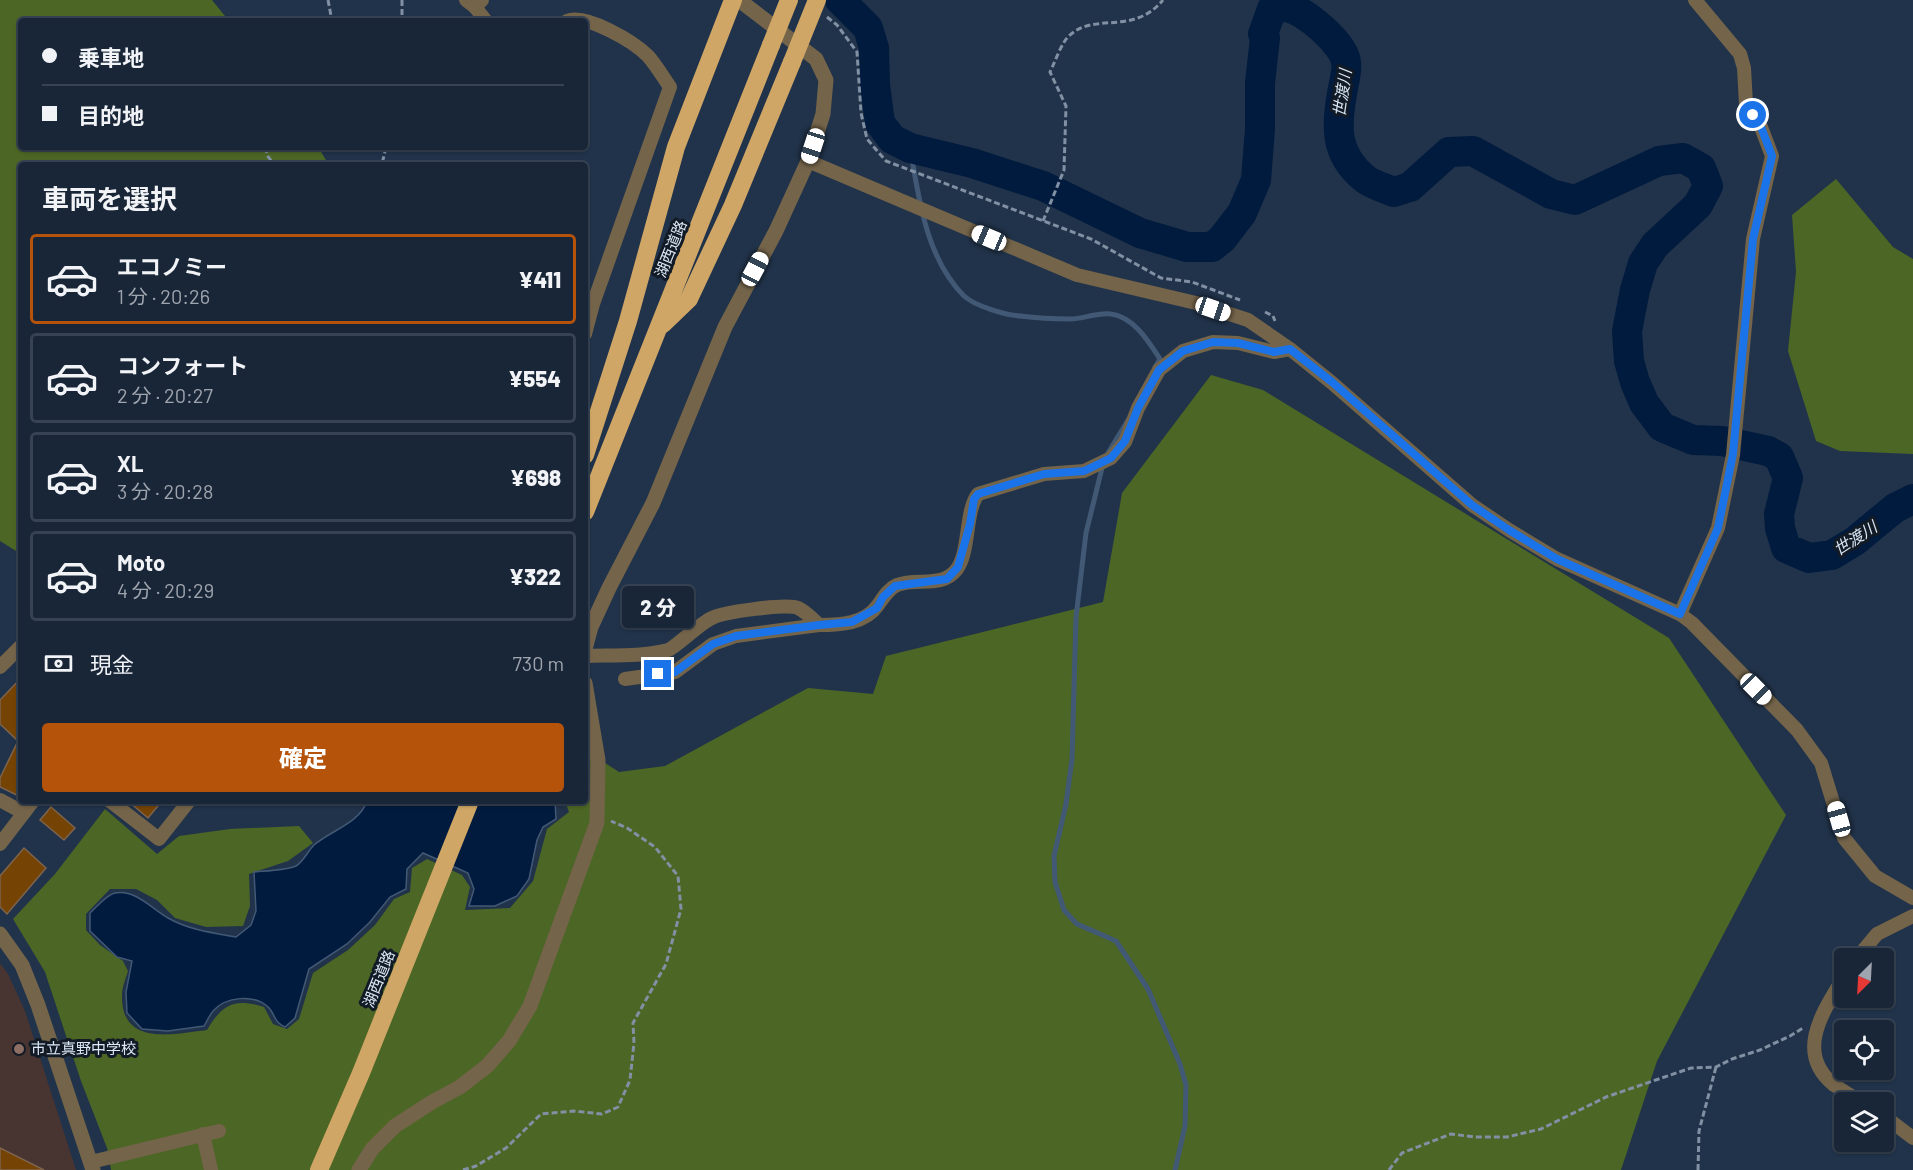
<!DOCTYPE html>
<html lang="ja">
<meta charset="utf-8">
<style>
:root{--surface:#192638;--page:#222e40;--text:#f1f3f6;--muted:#9fa5ae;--line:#374353;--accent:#b45309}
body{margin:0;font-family:Barlow,"Noto Sans JP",sans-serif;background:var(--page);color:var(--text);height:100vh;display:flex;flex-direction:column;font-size:22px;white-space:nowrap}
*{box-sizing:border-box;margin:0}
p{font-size:20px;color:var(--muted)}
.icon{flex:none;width:33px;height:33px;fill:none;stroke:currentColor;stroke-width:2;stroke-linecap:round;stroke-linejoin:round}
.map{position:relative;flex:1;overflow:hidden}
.sheet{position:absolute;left:18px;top:162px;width:570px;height:642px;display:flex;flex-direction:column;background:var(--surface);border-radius:6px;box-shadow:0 2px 4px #0004,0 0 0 2px var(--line)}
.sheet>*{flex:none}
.top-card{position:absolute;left:18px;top:18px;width:570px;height:132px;border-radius:6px;box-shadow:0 2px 4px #0004,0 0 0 2px var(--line);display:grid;align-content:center;height:132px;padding:0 24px;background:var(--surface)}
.needle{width:39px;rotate:204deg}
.fabs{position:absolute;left:1834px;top:948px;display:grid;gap:12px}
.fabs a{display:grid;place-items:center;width:60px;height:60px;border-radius:6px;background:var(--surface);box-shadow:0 2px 4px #0004,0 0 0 2px var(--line);font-size:30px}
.end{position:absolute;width:27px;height:27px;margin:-14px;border:8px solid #1a73e8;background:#fff;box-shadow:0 0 0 3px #fff}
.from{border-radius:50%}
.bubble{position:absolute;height:42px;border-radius:6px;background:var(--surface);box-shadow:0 2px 4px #0004,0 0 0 2px var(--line);font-size:20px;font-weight:800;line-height:42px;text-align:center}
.car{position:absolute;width:18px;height:36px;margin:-18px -9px;border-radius:8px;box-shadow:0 0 4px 2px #0007;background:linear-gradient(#fff 24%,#345 0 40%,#fff 0 76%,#345 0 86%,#fff 0)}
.top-card b{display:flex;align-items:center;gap:21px;height:57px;font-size:22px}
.top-card b+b{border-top:2px solid var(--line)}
.top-card i{width:15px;height:15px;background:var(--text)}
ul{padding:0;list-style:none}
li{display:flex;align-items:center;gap:18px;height:90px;margin:0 12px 9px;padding:0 12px;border:3px solid var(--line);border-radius:6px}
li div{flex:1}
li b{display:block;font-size:22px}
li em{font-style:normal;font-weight:800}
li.current{border-color:var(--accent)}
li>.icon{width:54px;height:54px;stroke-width:1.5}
h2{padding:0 24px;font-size:27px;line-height:72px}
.pay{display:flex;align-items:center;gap:15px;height:66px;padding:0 24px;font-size:22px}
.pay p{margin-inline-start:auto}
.primary-button{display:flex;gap:12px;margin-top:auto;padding:12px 24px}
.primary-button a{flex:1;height:69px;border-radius:6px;background:var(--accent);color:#fff;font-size:24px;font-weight:800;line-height:69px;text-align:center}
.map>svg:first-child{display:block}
.education{fill:#483431}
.forest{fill:#4c6625}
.water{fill:#001b3e;stroke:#425976;stroke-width:1.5}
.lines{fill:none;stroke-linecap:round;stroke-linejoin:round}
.stream{stroke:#425976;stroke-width:5}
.river{stroke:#001b3e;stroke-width:30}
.building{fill:#754304;stroke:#7d644d;stroke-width:1.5}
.path{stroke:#8190a3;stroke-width:3;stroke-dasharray:6 3;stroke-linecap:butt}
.minor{stroke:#74644a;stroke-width:14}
.tertiary{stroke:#74644a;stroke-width:15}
.motorway{stroke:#cfa665;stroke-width:18}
.motorway-bridge{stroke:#cfa665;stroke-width:18}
.route{stroke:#1a73e8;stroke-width:8}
.education-dot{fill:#8d6e63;stroke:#121b25;stroke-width:2}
.labels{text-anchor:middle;stroke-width:6;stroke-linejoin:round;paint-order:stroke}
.street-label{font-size:15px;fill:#dde9f8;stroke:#121b25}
.poi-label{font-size:15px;fill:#dde9f8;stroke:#121b25;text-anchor:start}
.water-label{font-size:16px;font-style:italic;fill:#d8e5f4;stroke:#121b25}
</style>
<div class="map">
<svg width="1913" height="1170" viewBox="0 0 1913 1170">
<rect width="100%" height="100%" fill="#21334a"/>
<polygon class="education" points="0,963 8,974 25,1011 76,1170 0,1170"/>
<g class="forest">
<polygon points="0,0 212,0 229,21 21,21 21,147 318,147 329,165 21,165 21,554 0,541"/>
<polygon points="1836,179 1893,247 1913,259 1913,454 1840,451 1816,441 1788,351 1796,272 1792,215"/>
<path d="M1211,375l52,15 406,248 117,177 -129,246 -36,109h-1510l-4,-22 -26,-67 -36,-109 -32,-53 42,-45 50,-65 52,45 22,-18 51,-7 69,-3 14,17 -25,18 -39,13 1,32 -7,20 -37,1 -31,-9 -18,-18 -21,-11h-26l-24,25v16l14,15 23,16 5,10c-2,7 -6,16 -6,24 -1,52 51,39 85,35 16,-27 28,-32 57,-23l9,17 14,5 12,-10 14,-46 35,-23 27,-25 19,-26 16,-7 2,-24 15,-9 35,16 8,12 -5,23 45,-2 23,-27 14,-52 22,-17 -4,-11h20v-51l34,22 46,-6 143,-78 65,6 13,-38 217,-54 19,-109z"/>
</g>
<path class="water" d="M367,801h188l1,18 -13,8 -6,13 -8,39 -12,17 -22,10h-26l5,-17 -6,-16 -45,-20 -16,16 -1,20 -16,8 -20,25 -23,22 -38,25 -14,49 -10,9c-13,-6 -9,-14 -18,-21 -14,-12 -41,-9 -53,4 -4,4 -7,11 -10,16l-36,5 -26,-2 -15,-16 -1,-21 6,-31 -15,-4 -27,-26v-18c7,-6 16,-18 25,-20 21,-4 38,17 53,25 21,12 45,15 68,19l15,-12 5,-14 -2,-39c10,-1 34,-2 42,-6 7,-4 12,-15 18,-21 16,-14 46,-22 53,-44z"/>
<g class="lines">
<g class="stream">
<path d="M910,148c9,51 16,110 54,148 11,10 41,19 56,20 16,2 34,3 50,3 13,0 28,-7 41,-5 23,3 38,28 49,45l-5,8"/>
<polyline points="1108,453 1128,420"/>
<polyline points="1103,464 1086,533 1076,617 1072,759 1066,804 1054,856 1055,882 1064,910 1077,924 1116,941 1148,989 1180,1064 1186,1085 1185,1126 1175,1170"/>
</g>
<path class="river" d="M840,0l28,28 6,20 1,37 5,38 12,16 18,9 62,15 71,23 97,47 47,14h25l10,-8 20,-26 14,-33 4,-51v-46l5,-45 -2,-4 9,-25c4,-1 10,-2 14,-2 18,2 58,37 60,55 2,9 -3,22 -4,32 -6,33 -7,60 22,84 8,7 21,10 30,14l16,-5 39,-35 24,-1 78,43 24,6 84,-39 24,-3 18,10 7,18 -10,19 -43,40 -12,18 -8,27 -8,41 2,30 6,21 9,21 18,24 31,13 29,1 46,10 11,6 9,21 -9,36 1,14 6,20 23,10 23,-3 23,-14 40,-33 18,-9"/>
</g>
<g class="building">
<polygon points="21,678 21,797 0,787 0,778 18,741 0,724 0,700"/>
<polygon points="128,801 162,801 148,818"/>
<polygon points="51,807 75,828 64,840 40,820"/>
<polygon points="24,848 46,868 7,914 0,907 0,876"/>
<polygon points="0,1148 44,1170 0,1170"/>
</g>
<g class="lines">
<g class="path">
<polyline points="328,0 332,21"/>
<polyline points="402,0 402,21"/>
<polyline points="827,17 837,25 857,52 861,113 867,139 886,161 1091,239 1161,278 1192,282 1240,300"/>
<polyline points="266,147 267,155 274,165"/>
<polyline points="375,165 382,164 386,147"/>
<path d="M1043,221l21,-51 2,-64 -16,-34c5,-10 12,-31 20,-37 25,-23 63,1 93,-35"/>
<polyline points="1265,312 1273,316 1275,321"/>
<polyline points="463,1170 476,1166 506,1148 541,1114 574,1111 602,1114 618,1107 630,1080 634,1043 633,1023 666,964 681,909 678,876 655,847 627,828 611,821"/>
<polyline points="1389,1170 1402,1153 1451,1134 1475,1137 1507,1137 1541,1129 1606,1097 1691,1068 1716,1067 1732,1059 1760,1050 1790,1036 1803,1028"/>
<polyline points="1698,1170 1699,1131 1716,1067"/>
</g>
<g class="minor">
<polyline points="466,0 475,7 482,0"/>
<polyline points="475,7 486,21"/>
<path d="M567,21c19,-8 67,21 81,35 8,9 15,21 22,31l-77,217 -8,30"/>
<polyline points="808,161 1077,275 1196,303 1248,320 1290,349 1331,382 1472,505 1509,530 1557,559 1680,614 1692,623 1797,730 1821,763 1844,838 1875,876 1913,898"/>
<polyline points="1680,614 1718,528 1733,455 1753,239 1772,156 1761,127 1746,104 1744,68 1740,54 1695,0"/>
<path d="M585,656c27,-1 56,1 83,-6 7,-2 32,-27 44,-32 11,-6 76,-15 86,-10 7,3 15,11 21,17 21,0 46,-1 59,-20 5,-7 10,-16 19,-20 20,-8 45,4 60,-16 13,-18 8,-58 21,-75l66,-20 40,-3 27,-13 14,-16 13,-34 21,-38 24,-19 30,-9 25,1 36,9 16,-3"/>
<polyline points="0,667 21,646"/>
<polyline points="625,679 675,672 713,644 736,636 819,625"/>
<polyline points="0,800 24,813"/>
<polyline points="110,801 159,839 189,801"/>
<polyline points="0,844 33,801"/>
<polyline points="1857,958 1877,934 1913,916"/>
<path d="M1845,975c-20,34 -52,77 -11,110 9,6 19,12 28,17"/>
<polyline points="1884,1116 1913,1138"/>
<polyline points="203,1134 211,1170"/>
<polyline points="91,1162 219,1131"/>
</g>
<g class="tertiary">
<polyline points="585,649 591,627 609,588 653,503 725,327 776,231 808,161 823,114 826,80 816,59 739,0"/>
<polyline points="0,934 22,965 38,1005 93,1170"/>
<polyline points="359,1170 372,1149 395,1126 432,1102 460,1087 487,1066 509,1041 530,1006 597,823 598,760 585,683"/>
</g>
<g class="motorway">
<polyline points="663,324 689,299 733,205 792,62"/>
<polyline points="585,455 628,321 676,147 733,0"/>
<polyline points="585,512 771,45"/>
<polyline points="319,1170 361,1073 470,801"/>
</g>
<g class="motorway-bridge">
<polyline points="771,45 789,0"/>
<polyline points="792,62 817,0"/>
</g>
</g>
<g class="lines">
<polyline class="route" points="658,674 675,672 713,644 736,636 819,625 852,622 877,608 883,597 895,586 947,579 958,567 970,524 974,499 978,494 1044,474 1084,471 1111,458 1125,441 1138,408 1159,370 1183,351 1213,342 1238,343 1274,352 1290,349 1332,382 1472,505 1509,530 1557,559 1680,614 1718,528 1733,454 1753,239 1772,156 1761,127 1753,115"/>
</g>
<circle class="education-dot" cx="19" cy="1049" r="6"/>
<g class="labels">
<g class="street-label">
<text transform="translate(671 249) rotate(-68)" y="5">湖西道路</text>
<text transform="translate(379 979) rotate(-68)" y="5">湖西道路</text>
</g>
<g class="poi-label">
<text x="31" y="1054">市立真野中学校</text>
</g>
<g class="water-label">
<text transform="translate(1342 93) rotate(-82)" y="6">世渡川</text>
<text transform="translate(1855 538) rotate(-33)" y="6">世渡川</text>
</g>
</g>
</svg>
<div class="fabs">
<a><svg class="needle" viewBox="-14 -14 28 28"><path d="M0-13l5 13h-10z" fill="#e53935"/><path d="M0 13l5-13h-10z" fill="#9fa5ae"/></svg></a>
<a><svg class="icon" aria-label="locate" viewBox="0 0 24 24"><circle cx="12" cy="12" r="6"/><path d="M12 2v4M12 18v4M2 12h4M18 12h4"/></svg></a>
<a><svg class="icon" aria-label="layers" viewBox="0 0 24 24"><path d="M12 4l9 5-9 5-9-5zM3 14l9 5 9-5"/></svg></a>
</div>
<i class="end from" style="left:1753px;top:115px"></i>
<i class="end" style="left:658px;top:674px"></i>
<div class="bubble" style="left:622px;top:586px;width:72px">2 分</div>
<i class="car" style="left:813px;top:146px;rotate:198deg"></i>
<i class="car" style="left:989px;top:238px;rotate:293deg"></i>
<i class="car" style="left:755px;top:269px;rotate:28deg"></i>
<i class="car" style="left:1213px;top:309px;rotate:109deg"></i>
<i class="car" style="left:1756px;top:689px;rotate:135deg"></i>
<i class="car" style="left:1839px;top:819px;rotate:344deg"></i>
<div class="top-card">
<b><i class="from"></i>乗車地</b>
<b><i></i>目的地</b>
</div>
<section class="sheet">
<h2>車両を選択</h2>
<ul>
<li class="current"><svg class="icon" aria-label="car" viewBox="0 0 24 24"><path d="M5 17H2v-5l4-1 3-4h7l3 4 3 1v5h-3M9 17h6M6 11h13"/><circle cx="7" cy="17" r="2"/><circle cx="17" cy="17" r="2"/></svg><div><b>エコノミー</b><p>1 分 · 20:26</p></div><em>¥411</em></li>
<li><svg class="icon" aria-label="car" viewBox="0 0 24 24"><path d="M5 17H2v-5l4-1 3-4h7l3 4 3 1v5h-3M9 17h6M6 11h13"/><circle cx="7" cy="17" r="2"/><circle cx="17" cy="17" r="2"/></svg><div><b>コンフォート</b><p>2 分 · 20:27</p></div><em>¥554</em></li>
<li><svg class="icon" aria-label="car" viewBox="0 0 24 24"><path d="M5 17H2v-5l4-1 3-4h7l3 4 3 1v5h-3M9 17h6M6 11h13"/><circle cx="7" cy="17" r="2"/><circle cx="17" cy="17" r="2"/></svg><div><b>XL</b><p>3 分 · 20:28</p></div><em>¥698</em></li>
<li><svg class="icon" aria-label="car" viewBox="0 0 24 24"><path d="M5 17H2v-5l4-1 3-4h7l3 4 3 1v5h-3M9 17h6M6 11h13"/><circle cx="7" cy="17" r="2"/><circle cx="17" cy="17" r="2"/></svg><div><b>Moto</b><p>4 分 · 20:29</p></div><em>¥322</em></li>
</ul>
<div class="pay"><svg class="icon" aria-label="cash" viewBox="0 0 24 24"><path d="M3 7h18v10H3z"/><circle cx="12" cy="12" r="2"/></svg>現金<p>730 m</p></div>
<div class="primary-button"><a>確定</a></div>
</section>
</div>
